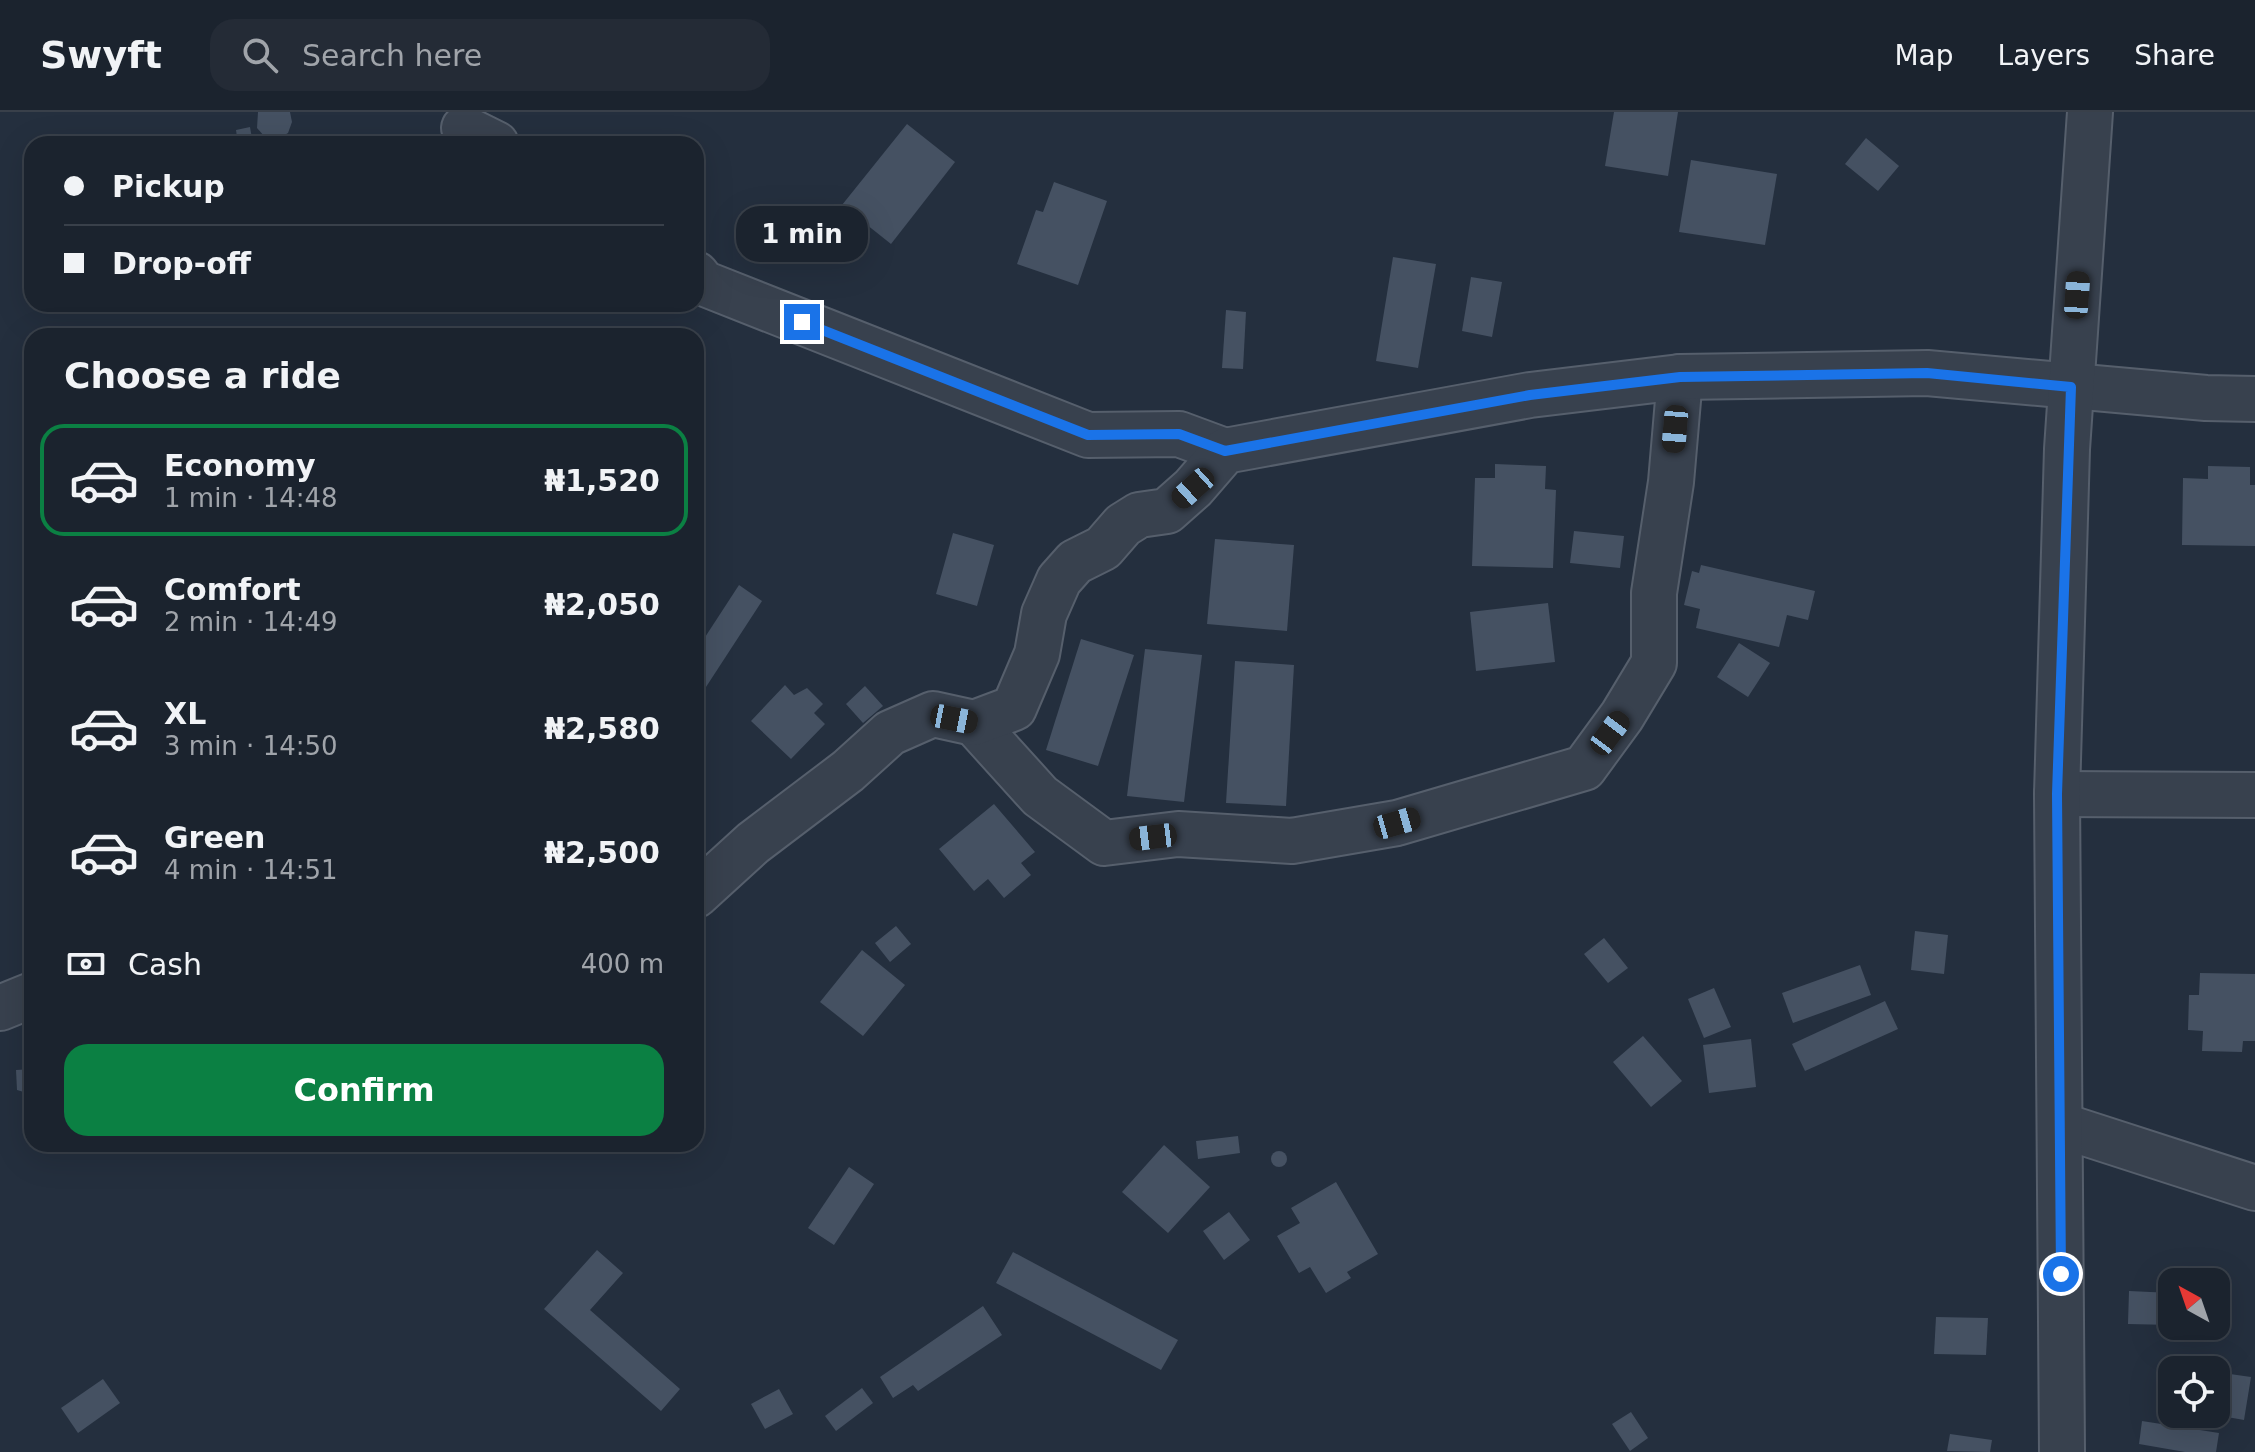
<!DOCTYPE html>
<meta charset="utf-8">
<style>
:root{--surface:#1b232e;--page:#242b36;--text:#f1f3f6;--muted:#a0a4aa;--line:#39404a;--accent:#0b8043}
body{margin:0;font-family:"DejaVu Sans",sans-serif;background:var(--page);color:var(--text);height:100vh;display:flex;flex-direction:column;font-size:30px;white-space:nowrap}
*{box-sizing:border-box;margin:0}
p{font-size:26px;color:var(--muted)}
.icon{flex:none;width:44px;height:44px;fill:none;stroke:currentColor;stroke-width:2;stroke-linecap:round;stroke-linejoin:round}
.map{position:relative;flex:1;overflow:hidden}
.panel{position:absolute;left:24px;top:216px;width:680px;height:824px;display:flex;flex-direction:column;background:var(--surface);border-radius:24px;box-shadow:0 8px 32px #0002,0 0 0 2px var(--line)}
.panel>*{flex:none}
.banner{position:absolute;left:24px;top:24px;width:680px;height:176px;border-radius:24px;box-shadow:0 8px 32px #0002,0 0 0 2px var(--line);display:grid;align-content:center;height:176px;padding:0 40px;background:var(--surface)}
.needle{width:52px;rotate:320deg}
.tools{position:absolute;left:2158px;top:1156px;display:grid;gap:16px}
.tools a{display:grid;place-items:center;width:72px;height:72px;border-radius:16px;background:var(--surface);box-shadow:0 8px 32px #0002,0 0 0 2px var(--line);font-size:40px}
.end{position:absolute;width:36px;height:36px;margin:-18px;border:10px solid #1a73e8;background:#fff;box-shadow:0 0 0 4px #fff}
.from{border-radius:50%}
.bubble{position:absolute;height:56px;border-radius:24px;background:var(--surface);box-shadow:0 8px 32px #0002,0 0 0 2px var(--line);font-size:26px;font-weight:800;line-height:56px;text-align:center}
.car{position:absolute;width:24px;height:48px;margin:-24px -12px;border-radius:10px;box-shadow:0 0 6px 2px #0007;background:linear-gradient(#222 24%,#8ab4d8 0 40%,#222 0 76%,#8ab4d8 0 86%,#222 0)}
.banner b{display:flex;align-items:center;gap:28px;height:76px;font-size:30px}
.banner b+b{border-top:2px solid var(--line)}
.banner i{width:20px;height:20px;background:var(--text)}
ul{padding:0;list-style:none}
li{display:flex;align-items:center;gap:24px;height:112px;margin:0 16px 12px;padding:0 24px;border:4px solid transparent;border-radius:24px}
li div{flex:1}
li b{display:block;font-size:30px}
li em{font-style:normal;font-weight:800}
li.on{border-color:var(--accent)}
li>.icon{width:72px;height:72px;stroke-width:1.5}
h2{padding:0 40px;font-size:36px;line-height:96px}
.pay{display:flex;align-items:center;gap:20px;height:88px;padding:0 40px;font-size:30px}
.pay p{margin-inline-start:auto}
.primary-button{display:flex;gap:16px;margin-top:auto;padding:16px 40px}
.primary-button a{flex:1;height:92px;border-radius:24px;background:var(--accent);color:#fff;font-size:32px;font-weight:800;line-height:92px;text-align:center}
header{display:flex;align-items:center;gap:48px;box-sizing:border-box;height:112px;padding:0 40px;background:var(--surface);border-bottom:2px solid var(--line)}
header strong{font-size:38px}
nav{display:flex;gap:44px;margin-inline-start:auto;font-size:28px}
.search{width:560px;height:72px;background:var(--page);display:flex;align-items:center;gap:20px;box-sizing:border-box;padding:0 28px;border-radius:24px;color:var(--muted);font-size:30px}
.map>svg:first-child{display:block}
.building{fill:#455162}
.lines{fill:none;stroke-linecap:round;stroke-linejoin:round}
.minor-casing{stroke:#565f6c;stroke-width:48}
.tertiary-casing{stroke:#565f6c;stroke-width:48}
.minor{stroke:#38414e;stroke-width:44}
.tertiary{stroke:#38414e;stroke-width:44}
.route{stroke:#1a73e8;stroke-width:10}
</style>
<header>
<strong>Swyft</strong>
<div class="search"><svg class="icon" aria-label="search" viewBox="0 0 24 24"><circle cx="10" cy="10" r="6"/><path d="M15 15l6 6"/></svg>Search here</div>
<nav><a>Map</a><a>Layers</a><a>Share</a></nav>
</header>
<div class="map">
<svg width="2255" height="1340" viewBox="0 0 2255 1340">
<rect width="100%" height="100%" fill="#242f3e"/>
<g class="building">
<polygon points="258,0 290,0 292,10 288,21 277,27 265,25 257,16"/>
<polygon points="1614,0 1678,0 1668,64 1605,54"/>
<polygon points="907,12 955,50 891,132 842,93"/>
<polygon points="250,15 253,32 238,32 236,18"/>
<polygon points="1866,26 1899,54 1878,79 1845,52"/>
<polygon points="1691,48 1777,62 1765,133 1679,120"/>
<polygon points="1054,70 1107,89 1078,173 1017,152 1036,98 1043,100"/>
<polygon points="1393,145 1436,152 1418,256 1376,249"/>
<polygon points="1471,165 1502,170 1492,225 1462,219"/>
<polygon points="1226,198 1246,200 1243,257 1222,256"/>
<polygon points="1495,352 1546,354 1545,377 1556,378 1553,456 1472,454 1475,366 1495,366"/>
<polygon points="2208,354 2250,355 2250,373 2255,373 2255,434 2182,433 2183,366 2208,367"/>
<polygon points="1574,419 1624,424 1620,456 1570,451"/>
<polygon points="953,421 994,433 977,494 936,482"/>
<polygon points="1215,427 1294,433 1287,519 1207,512"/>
<polygon points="1701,453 1815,479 1808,508 1787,503 1779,535 1696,516 1700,497 1684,493 1692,459 1699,461"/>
<polygon points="739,473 762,489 706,575 696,568 696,539"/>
<polygon points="1548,491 1555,550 1476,559 1470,500"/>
<polygon points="1081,527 1134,543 1098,654 1046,638"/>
<polygon points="1739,531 1770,551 1748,585 1717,565"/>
<polygon points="1145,537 1202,543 1184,690 1127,684"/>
<polygon points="1235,549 1294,553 1286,694 1226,691"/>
<polygon points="785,573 794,583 807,576 823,592 814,601 825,612 791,647 751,609"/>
<polygon points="865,574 883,594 863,611 846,592"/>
<polygon points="994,692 1035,740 1021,751 1031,763 1004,786 988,767 974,779 939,737"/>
<polygon points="896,814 911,832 890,850 875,831"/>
<polygon points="1915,819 1948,823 1944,862 1911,858"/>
<polygon points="1604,826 1628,856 1608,871 1584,842"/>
<polygon points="862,838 905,873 863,924 820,890"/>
<polygon points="1860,853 1871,883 1793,911 1782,881"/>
<polygon points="2200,861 2255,862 2255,929 2243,929 2242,940 2202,939 2203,919 2188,918 2189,883 2199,883"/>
<polygon points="1714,876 1731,915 1704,926 1688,887"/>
<polygon points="1885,889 1898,917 1805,959 1792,932"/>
<polygon points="1643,924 1682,969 1651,995 1613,950"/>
<polygon points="1751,927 1756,975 1709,981 1703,933"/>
<polygon points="32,957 32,976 27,981 17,978 16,958"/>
<polygon points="1238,1024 1240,1041 1198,1047 1196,1029"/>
<polygon points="1164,1033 1210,1075 1168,1121 1122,1080"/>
<circle cx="1279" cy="1047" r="8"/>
<polygon points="849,1055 874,1072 834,1133 808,1116"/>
<polygon points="1336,1070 1378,1142 1347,1160 1351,1166 1326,1181 1310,1155 1299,1161 1277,1124 1300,1111 1291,1096"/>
<polygon points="1229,1100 1250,1128 1224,1148 1203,1119"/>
<polygon points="597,1138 623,1161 590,1198 680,1277 661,1299 544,1197"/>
<polygon points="1013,1140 1178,1228 1161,1258 996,1171"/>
<polygon points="2129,1179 2172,1181 2172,1213 2128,1212"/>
<polygon points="983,1194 1002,1223 918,1279 913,1273 893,1286 880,1265"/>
<polygon points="1936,1205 1988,1206 1986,1243 1934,1242"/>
<polygon points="2216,1260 2251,1265 2244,1308 2216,1303"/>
<polygon points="103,1267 120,1291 78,1321 61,1296"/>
<polygon points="862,1276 873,1291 836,1319 825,1304"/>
<polygon points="779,1277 793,1302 765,1317 751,1292"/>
<polygon points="1631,1300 1648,1326 1630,1339 1612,1312"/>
<polygon points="2142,1309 2219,1321 2216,1340 2185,1340 2139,1332"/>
<polygon points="1950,1322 1992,1328 1990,1340 1947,1339"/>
</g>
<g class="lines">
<defs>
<g id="minor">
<polyline points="464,16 496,32"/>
<polyline points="696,162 703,171 1088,323 1179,322 1225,339"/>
<polyline points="974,611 1040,684 1104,731 1178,722 1292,729 1397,711 1584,656 1622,604 1654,551 1654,481 1671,370 1680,265"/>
<polyline points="2057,682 2255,683"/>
<polyline points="696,783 753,731 848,659 890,621 933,602 974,611 1014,596 1037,542 1044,502 1059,468 1075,450 1103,436 1123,413 1139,403 1167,399 1193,376 1225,339 1530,283 1680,265 1927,261 2206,286 2255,287"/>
<polyline points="0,896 32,883"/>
<polyline points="2060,1013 2255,1076"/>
</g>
<polyline id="tertiary" points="2062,1340 2057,682 2067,337 2090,0"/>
</defs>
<use href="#minor" class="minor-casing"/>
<use href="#tertiary" class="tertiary-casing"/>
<use href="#minor" class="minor"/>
<use href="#tertiary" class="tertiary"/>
</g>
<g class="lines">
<polyline class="route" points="802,210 1088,323 1179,322 1225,339 1530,283 1680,265 1927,261 2071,275 2057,682 2061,1162"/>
</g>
</svg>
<div class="tools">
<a><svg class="needle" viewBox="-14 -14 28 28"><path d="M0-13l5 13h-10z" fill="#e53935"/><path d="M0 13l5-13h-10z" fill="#a0a4aa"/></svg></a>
<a><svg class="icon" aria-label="locate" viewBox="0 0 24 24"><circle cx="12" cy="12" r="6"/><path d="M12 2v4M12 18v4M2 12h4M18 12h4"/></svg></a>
</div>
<i class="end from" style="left:2061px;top:1162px"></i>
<i class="end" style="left:802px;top:210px"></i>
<div class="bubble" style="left:736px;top:94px;width:132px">1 min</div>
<i class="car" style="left:2077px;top:183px;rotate:4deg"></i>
<i class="car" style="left:1675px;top:317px;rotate:185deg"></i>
<i class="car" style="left:1193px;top:376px;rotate:228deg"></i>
<i class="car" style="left:954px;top:607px;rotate:101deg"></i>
<i class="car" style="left:1610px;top:621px;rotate:37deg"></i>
<i class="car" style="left:1397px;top:711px;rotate:74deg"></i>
<i class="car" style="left:1153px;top:725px;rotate:263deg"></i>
<div class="banner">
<b><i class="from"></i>Pickup</b>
<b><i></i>Drop-off</b>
</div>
<section class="panel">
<h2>Choose a ride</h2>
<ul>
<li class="on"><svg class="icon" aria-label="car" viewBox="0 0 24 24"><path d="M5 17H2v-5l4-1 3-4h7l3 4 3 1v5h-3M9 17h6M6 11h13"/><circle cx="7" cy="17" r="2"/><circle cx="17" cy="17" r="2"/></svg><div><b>Economy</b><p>1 min · 14:48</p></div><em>₦1,520</em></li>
<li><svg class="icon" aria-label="car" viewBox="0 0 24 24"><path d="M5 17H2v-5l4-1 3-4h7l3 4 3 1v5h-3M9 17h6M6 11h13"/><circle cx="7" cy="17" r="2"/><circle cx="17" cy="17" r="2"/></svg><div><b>Comfort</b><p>2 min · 14:49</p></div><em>₦2,050</em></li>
<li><svg class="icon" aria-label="car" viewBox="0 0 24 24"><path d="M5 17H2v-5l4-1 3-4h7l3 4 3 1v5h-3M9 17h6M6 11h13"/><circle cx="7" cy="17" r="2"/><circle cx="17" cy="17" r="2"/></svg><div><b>XL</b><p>3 min · 14:50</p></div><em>₦2,580</em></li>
<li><svg class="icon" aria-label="car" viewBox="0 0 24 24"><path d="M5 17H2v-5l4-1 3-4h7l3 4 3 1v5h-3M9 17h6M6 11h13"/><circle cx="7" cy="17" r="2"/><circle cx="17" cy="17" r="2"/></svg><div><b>Green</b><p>4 min · 14:51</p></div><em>₦2,500</em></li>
</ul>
<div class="pay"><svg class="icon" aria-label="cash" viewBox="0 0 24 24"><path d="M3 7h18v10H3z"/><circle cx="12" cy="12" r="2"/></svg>Cash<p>400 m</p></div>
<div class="primary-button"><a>Confirm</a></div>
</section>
</div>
